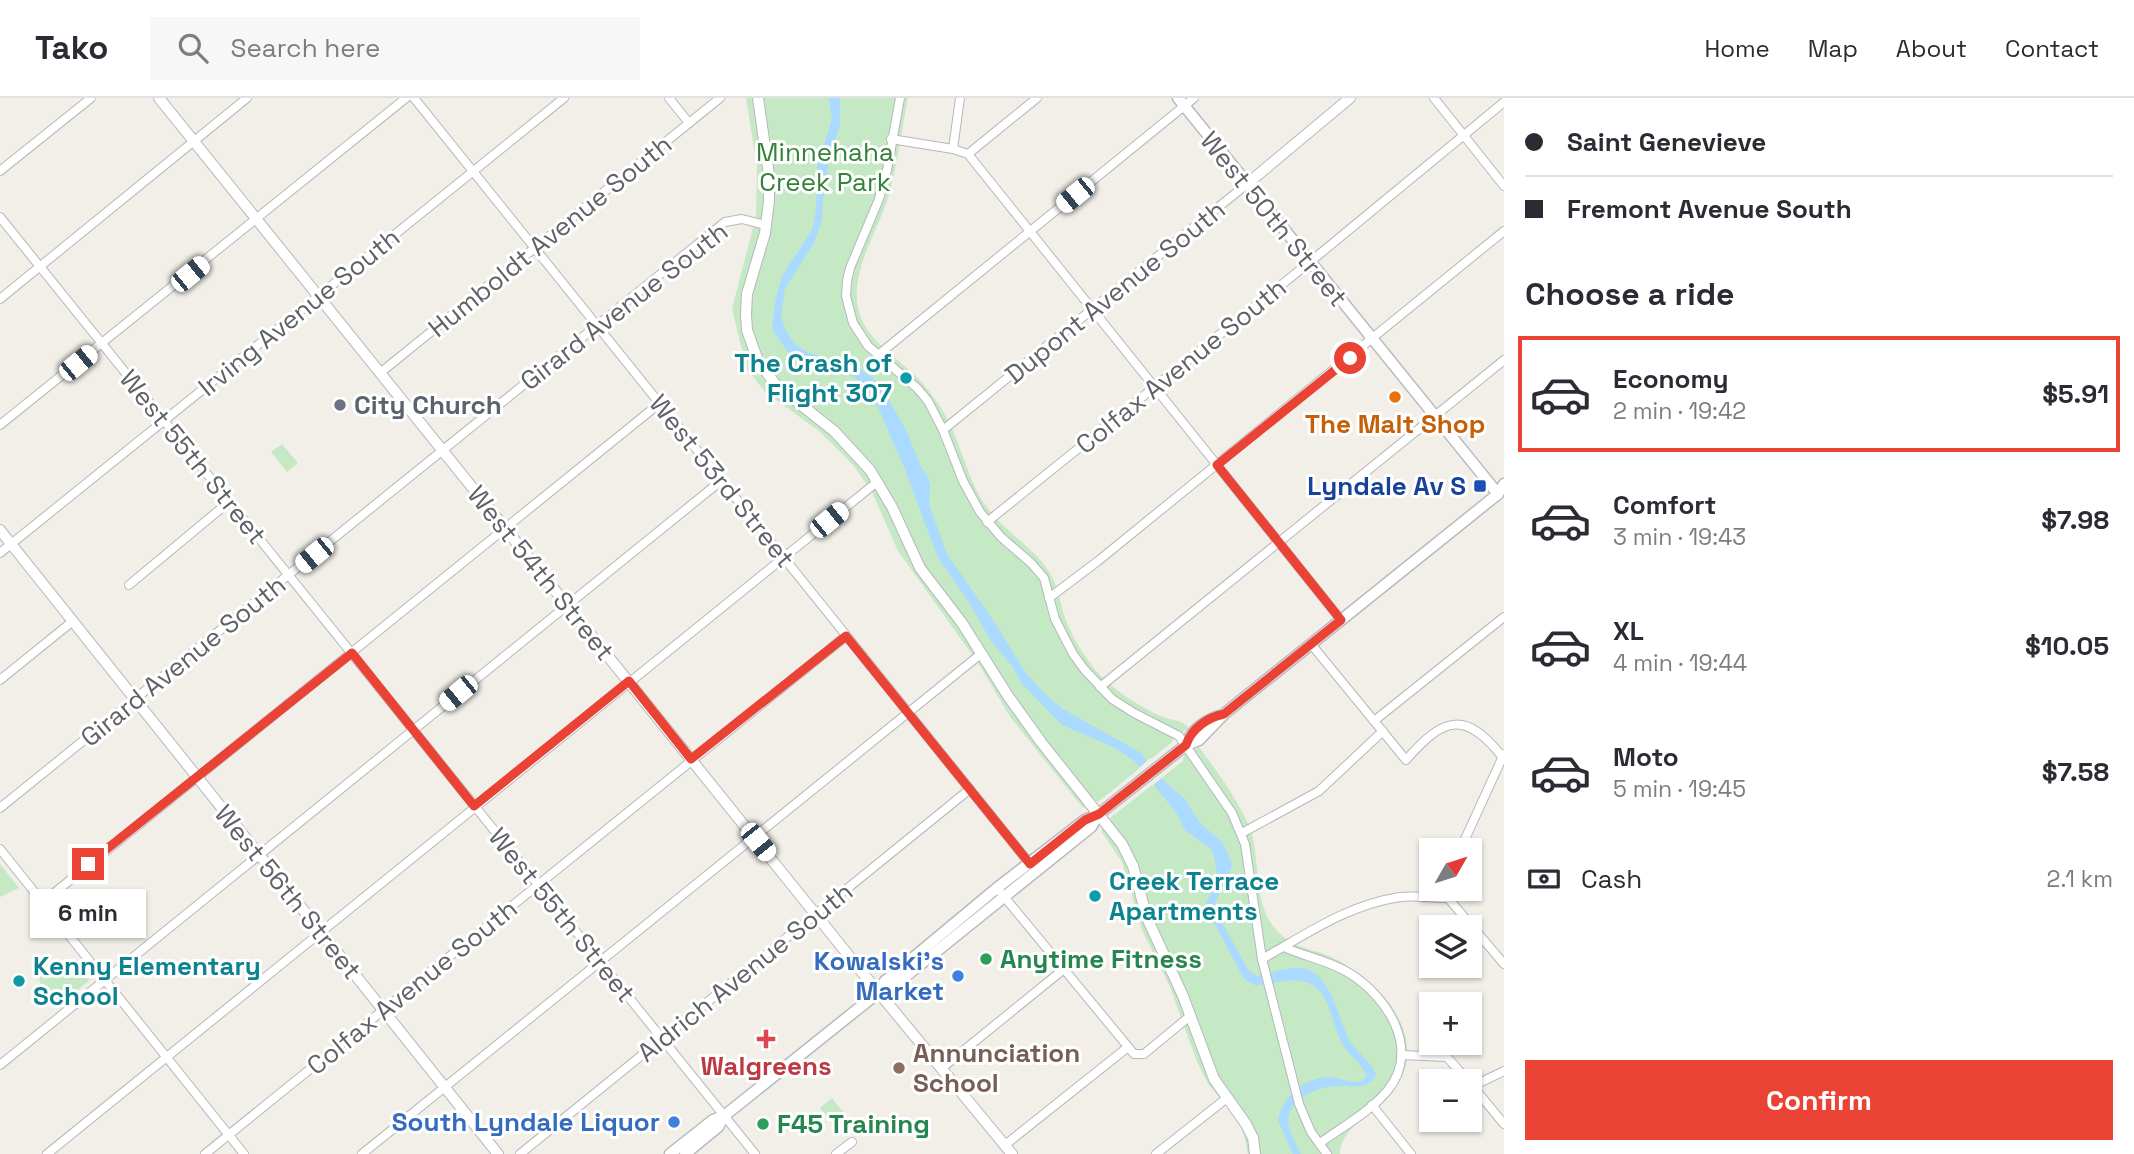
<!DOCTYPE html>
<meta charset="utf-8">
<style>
:root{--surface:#fff;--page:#f7f7f7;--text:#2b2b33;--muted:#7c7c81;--line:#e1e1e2;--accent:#ea4335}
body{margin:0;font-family:"Space Grotesk",sans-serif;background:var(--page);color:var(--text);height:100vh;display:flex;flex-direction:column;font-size:26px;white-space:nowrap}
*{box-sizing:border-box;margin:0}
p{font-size:23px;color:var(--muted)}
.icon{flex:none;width:38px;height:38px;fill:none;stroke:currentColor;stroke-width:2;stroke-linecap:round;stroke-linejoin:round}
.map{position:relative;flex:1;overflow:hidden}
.side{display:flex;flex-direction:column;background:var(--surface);width:630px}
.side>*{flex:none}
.top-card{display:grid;align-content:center;height:154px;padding:0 21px;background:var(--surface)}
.needle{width:46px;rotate:51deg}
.fabs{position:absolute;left:1419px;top:740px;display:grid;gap:14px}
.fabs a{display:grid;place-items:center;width:63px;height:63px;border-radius:0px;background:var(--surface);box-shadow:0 2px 5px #0004;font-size:35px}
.end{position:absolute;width:32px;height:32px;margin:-16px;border:9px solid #ea4335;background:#fff;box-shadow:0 0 0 4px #fff}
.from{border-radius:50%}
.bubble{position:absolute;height:49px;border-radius:0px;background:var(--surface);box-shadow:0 2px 5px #0004;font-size:23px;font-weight:700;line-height:49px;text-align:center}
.car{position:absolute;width:21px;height:42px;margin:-21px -10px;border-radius:9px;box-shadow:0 0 5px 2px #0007;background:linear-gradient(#fff 24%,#345 0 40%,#fff 0 76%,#345 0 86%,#fff 0)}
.top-card b{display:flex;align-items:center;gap:24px;height:66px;font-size:26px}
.top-card b+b{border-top:2px solid var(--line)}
.top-card i{width:18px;height:18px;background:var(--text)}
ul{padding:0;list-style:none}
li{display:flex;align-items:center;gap:21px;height:116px;margin:0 14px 10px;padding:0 7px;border:4px solid transparent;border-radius:0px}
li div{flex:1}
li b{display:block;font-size:26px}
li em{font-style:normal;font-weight:700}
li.current{border-color:var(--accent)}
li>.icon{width:63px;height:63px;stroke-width:1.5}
h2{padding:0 21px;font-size:32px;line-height:84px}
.pay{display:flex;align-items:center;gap:18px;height:77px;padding:0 21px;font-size:26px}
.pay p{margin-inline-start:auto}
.button{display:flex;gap:14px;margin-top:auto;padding:14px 21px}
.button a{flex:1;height:80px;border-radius:0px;background:var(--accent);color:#fff;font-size:28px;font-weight:700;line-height:80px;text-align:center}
header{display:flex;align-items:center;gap:42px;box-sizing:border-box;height:98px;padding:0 35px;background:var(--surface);border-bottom:2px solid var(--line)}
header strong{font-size:33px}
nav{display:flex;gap:38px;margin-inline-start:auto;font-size:24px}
.search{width:490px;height:63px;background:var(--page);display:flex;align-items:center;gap:18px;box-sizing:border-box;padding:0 24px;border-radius:0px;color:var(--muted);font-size:26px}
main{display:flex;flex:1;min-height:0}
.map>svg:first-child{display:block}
.green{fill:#c5e8c5}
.water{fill:#aadaff}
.pier{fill:#f1efe8}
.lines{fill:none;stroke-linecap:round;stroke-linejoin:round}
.minor-casing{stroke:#b5b8bc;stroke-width:10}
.tertiary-casing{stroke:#b5b8bc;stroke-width:12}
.secondary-casing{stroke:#b6babf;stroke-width:13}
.minor{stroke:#fff;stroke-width:8}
.tertiary{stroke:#fff;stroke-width:10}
.secondary{stroke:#fff;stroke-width:10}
.route{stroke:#ea4335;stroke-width:9}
.culture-dot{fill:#0f9aa8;stroke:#fff;stroke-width:2.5}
.food-dot{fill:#e8710a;stroke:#fff;stroke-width:2.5}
.worship-dot{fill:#6b7280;stroke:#fff;stroke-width:2.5}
.transit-dot{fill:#1a4fb4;stroke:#fff;stroke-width:2.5}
.leisure-dot{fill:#2e9e5b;stroke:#fff;stroke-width:2.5}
.shop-dot{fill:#3f7fe0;stroke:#fff;stroke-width:2.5}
.health-dot{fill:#e0444e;stroke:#fff;stroke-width:2.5}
.education-dot{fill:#8d6e63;stroke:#fff;stroke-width:2.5}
.labels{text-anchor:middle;stroke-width:6;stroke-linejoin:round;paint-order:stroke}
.park-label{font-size:26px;fill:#348238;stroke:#fff}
.street-label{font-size:26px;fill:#5f6368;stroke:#fff}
.culture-label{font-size:26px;font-weight:bold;fill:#0d838f;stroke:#fff;text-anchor:start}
.worship-label{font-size:26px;font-weight:bold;fill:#5b616d;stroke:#fff;text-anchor:start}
.food-label{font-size:26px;font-weight:bold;fill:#c56008;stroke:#fff}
.transit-label{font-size:26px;font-weight:bold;fill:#164399;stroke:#fff;text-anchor:end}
.leisure-label{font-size:26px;font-weight:bold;fill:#27864d;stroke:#fff;text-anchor:start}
.shop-label{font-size:26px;font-weight:bold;fill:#366cbe;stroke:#fff;text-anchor:end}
.education-label{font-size:26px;font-weight:bold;fill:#785e54;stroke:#fff;text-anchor:start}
.health-label{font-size:26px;font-weight:bold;fill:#be3a42;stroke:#fff}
</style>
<header>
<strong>Tako</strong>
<div class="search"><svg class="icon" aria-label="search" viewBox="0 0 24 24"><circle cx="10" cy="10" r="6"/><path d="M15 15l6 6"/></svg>Search here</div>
<nav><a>Home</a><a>Map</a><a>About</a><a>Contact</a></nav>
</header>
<main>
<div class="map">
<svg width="1504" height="1056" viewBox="0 0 1504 1056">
<rect width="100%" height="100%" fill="#f1efe8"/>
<g class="green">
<path d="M746,0h162c-6,30 -10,60 -17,89 -9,39 -41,80 -33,121 6,28 30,43 50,61 12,10 22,23 31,36 19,27 25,63 41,92 19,33 54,48 71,78 7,12 9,27 13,40 7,21 21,43 35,59 17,18 40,32 61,42 10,4 23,4 29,12l-15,9 -2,5 -74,60 -4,-3 -11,9 -72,-90 -33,-55 -80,-112 -26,-59 -19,-27 -34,-34 -54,-39 -18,-23 -15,-60 24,-93 1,-50z"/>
<polygon points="282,346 298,365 287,374 271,354"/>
<path d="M1199,649c19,26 39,52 51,82 13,36 -1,81 35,109 12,10 30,12 44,18 35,16 73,49 78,89 6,60 -67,70 -67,109h-92l-5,-23 -10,-17 -25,-30 -11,-22 -27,-75 -28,-57 -20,-68 -21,-31 11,-9 -2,-4 73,-57 1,-6z"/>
<polygon points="0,766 19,790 0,799"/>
<polygon points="55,861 90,882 75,894 46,904 38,877 57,869"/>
<polygon points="832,1000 843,1014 832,1024 820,1010"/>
</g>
<path class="water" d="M829,0h11v27l-11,36 -6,39 -1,19 -7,22 -30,48 -4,25 3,13 9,15 12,9 16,6 27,4 23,15 15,19 21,37 14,35 5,6 4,12 -1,20 18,49 48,69 30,49 23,25 15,12 78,44 26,31 17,14 15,24 24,21 9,21 -3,11 -15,29 1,6 34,61 8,5c14,-3 29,-9 43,-8 30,3 38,47 47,68 7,16 24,23 29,39 -7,16 -23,10 -38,11 -14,1 -30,5 -40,15 -19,16 -6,35 3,53h-8l-15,-34c5,-25 27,-43 53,-43 13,1 26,12 36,-1 -5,-13 -19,-21 -26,-34 -5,-10 -7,-21 -11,-31 -13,-39 -38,-32 -71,-26h-5l-10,-6 -37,-69 -1,-7 10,-18 1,-7 -2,-18 -4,-11 -26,-19 -8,-16 -41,-52 -23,-15 -51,-22 -41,-42 -8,-16 -22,-26 -21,-37 -33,-48 -31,-84 -35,-81 -18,-15 -36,-8 -21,-9 -9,-8 -13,-19 -2,-7 4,-27 6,-22 30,-46 4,-19 1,-44 15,-48z"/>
<polygon class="pier" points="1150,660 1164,678 1152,688 1138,671"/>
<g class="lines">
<defs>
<g id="minor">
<polyline points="414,0 1030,766"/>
<polyline points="669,0 689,25"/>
<polyline points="900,0 887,72 879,101 850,170 847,183 846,198 853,225 868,248 917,290 928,303 943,332 963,383 980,414 1001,439 1031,465 1044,480 1055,521 1073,556 1084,571 1112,601 1134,615 1179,638 1232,715 1245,746 1262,861 1299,1006 1311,1034 1327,1056"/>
<polyline points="1434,0 1504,88"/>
<polyline points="891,41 953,51 968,56 1341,522"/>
<polyline points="953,51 960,0"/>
<polyline points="968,56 1037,0"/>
<polyline points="0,73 91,0"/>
<polyline points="0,119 755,1056"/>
<polyline points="0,201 247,0"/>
<polyline points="878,257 1194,0"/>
<polyline points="380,275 720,0"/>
<polyline points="0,327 406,0"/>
<polyline points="943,332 1247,86"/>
<polyline points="987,424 1316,159 1504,4"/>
<polyline points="0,455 564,0"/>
<polyline points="129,487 230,403"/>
<polyline points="1049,500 1098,463 1504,133"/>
<path d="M1311,546l95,116c38,-44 60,-50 98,-1"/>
<polyline points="0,582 73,523"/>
<polyline points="1100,589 1504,262"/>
<polyline points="1374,623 1504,519"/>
<polyline points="0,710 725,124 742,121 765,127"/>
<polyline points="1242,735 1319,693 1383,633"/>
<polyline points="0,751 244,1056"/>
<polyline points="1460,752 1504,656"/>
<polyline points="997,790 1134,956 1144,956 1190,918"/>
<polyline points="1448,800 1504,866"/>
<polyline points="43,804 660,305"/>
<path d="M1284,849c21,10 44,13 65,26 38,23 72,76 39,117 -18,22 -46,37 -68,53"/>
<path d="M1262,861c45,-25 85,-54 138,-62 16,-2 32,1 48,1"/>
<polyline points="1401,957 1447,959 1469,984"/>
<polyline points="0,967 722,382"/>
<polyline points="942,970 1064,871"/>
<polyline points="1470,985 1504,1026"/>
<polyline points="1473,988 1504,973"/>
<polyline points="1372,1007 1411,1056"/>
<polyline points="1005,1047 1128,949"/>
<polyline points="47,1056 877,384"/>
<polyline points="205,1056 846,538"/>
<polyline points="362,1056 982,555"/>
<polyline points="520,1056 970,691"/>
<polyline points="836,1056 852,1044"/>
<polyline points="1156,1056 1227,1000"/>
</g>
<g id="tertiary">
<polyline points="159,0 870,884 1012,1056"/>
<polyline points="758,0 769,77 769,103 765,135 747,196 746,217 747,232 758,263 776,287 834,333 870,372 892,409 920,470 962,525 1008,598 1041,644 1122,746 1133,768 1147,820 1183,898 1214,981 1246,1026 1253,1040 1255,1056"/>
<polyline points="1247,86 1350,0"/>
<polyline points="0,432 498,1056"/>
</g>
<g id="secondary">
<polyline points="1178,0 1498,396"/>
<path d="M1186,647c5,-15 22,-27 37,-30"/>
<polyline points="879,894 885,883 997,790 1085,722 1099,716 1186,647 1199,642 1224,616 1498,396 1504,386"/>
<polyline points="670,1056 713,1022 724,1018"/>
<polyline points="685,1056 718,1029 724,1018 879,894 891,890 1091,729 1099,716"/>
</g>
</defs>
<use href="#minor" class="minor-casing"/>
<use href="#tertiary" class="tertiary-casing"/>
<use href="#secondary" class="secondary-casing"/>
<use href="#minor" class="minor"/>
<use href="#tertiary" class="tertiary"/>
<use href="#secondary" class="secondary"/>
</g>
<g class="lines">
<path class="route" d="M88,766l264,-211 122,153 155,-125 62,78 155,-123 184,228 55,-44 14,-6 87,-69c5,-16 22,-28 38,-31l117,-94 -124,-155 133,-107"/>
</g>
<g class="culture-dot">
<circle cx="906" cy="280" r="7"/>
<circle cx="1095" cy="798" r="7"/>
<circle cx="19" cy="883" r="7"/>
</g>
<circle class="food-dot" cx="1395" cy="299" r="7"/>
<circle class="worship-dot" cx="340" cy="307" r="7"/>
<rect class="transit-dot" x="1473" y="381" width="14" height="14" rx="3.5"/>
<g class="leisure-dot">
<circle cx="986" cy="861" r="7"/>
<circle cx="763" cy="1026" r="7"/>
</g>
<g class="shop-dot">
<circle cx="958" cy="878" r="7"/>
<circle cx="674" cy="1024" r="7"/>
</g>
<path class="health-dot" d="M762.5 930.5h7v7h7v7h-7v7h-7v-7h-7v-7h7z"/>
<circle class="education-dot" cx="899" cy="970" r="7"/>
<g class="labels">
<g class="park-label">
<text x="825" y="63">Minnehaha<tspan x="825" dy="30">Creek Park</tspan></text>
</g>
<g class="street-label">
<text transform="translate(1274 121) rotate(51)" y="9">West 50th Street</text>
<text transform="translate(550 138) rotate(-39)" y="9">Humboldt Avenue South</text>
<text transform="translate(1115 194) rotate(-39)" y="9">Dupont Avenue South</text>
<text transform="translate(624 208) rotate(-38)" y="9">Girard Avenue South</text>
<text transform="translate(299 214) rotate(-39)" y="9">Irving Avenue South</text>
<text transform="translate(1181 268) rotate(-39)" y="9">Colfax Avenue South</text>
<text transform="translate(193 359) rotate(51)" y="9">West 55th Street</text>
<text transform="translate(722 383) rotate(51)" y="9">West 53rd Street</text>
<text transform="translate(541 475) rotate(51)" y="9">West 54th Street</text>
<text transform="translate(183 563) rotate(-39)" y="9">Girard Avenue South</text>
<text transform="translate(288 794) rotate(51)" y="9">West 56th Street</text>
<text transform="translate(562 817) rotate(51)" y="9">West 55th Street</text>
<text transform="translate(745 874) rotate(-39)" y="9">Aldrich Avenue South</text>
<text transform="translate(412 889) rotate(-39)" y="9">Colfax Avenue South</text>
</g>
<g class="culture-label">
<text x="892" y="274" text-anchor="end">The Crash of<tspan x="892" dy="30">Flight 307</tspan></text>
<text x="1109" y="792">Creek Terrace<tspan x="1109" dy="30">Apartments</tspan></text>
<text x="33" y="877">Kenny Elementary<tspan x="33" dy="30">School</tspan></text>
</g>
<g class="worship-label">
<text x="354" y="316">City Church</text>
</g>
<g class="food-label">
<text x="1395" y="335">The Malt Shop</text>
</g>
<g class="transit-label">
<text x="1466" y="397">Lyndale Av S</text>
</g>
<g class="leisure-label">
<text x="1000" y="870">Anytime Fitness</text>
<text x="777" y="1035">F45 Training</text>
</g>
<g class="shop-label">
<text x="944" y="872">Kowalski's<tspan x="944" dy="30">Market</tspan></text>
<text x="660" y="1033">South Lyndale Liquor</text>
</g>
<g class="education-label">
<text x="913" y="964">Annunciation<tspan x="913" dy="30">School</tspan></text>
</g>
<g class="health-label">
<text x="766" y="977">Walgreens</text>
</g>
</g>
</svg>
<div class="fabs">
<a><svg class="needle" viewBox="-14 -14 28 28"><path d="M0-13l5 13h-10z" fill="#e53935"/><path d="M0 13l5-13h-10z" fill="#7c7c81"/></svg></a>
<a><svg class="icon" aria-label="layers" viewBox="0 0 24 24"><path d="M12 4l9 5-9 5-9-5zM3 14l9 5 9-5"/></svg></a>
<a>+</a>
<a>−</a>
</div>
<i class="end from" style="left:1350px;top:260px"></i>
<i class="end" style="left:88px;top:766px"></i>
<div class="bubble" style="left:30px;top:791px;width:116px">6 min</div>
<i class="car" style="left:1075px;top:97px;rotate:231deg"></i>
<i class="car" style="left:190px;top:176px;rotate:51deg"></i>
<i class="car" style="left:78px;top:265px;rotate:51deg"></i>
<i class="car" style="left:829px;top:422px;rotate:51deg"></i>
<i class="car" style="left:314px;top:457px;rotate:231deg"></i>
<i class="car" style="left:458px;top:595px;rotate:231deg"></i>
<i class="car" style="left:758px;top:744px;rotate:141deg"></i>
</div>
<section class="side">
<div class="top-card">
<b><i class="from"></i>Saint Genevieve</b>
<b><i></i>Fremont Avenue South</b>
</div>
<h2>Choose a ride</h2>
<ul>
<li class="current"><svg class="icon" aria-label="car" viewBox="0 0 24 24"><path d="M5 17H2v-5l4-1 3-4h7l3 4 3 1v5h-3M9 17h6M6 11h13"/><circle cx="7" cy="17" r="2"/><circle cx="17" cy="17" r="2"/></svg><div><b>Economy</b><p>2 min · 19:42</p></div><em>$5.91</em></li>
<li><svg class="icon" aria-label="car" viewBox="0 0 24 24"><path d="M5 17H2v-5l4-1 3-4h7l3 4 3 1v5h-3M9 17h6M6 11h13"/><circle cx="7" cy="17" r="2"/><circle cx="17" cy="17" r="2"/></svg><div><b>Comfort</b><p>3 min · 19:43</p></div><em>$7.98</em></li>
<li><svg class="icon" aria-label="car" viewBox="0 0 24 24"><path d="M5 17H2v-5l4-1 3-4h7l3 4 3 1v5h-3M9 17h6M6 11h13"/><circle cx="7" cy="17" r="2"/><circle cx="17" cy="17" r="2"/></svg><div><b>XL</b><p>4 min · 19:44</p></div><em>$10.05</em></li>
<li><svg class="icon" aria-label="car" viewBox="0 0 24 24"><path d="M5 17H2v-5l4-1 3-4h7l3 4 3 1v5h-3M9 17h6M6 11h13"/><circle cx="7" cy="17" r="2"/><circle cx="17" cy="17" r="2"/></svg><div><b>Moto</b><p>5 min · 19:45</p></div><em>$7.58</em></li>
</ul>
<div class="pay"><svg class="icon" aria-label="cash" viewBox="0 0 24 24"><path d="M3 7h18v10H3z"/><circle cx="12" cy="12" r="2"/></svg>Cash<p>2.1 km</p></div>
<div class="button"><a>Confirm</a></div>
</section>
</main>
